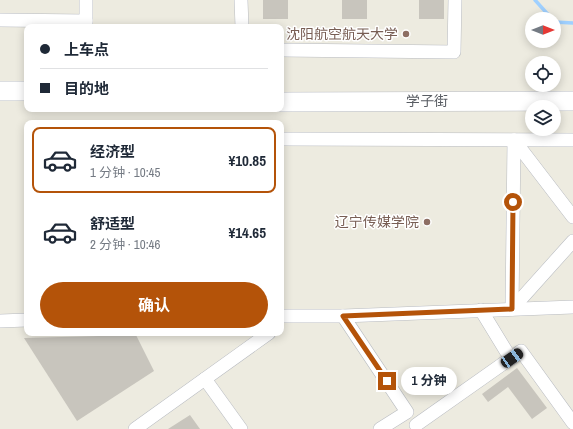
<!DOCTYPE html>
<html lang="zh">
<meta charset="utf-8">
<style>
:root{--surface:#fff;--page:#f2f2f3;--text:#1f2937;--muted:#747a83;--line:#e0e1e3;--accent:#b45309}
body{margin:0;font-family:"Archivo Narrow","Noto Sans SC",sans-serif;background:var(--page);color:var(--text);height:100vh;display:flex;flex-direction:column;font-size:15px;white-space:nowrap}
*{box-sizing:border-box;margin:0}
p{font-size:13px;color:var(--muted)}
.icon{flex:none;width:22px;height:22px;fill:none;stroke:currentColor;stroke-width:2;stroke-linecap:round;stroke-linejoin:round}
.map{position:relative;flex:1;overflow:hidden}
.drawer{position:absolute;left:24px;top:120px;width:260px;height:216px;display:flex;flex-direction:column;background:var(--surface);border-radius:8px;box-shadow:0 2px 10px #0003}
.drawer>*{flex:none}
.guide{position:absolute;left:24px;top:24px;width:260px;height:88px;border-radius:8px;box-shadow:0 2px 10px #0003;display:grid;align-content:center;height:88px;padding:0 16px;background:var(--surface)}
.needle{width:26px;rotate:90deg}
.buttons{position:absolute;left:525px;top:12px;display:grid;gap:8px}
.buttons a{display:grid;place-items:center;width:36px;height:36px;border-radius:50%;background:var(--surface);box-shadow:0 2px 10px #0003;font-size:20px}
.end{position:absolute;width:18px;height:18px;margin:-9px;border:5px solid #b45309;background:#fff;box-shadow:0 0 0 2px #fff}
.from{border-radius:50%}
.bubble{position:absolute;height:28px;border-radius:14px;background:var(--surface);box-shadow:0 2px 10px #0003;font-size:13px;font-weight:700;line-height:28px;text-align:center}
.car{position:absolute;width:12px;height:24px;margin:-12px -6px;border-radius:5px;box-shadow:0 0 3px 1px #0007;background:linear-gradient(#222 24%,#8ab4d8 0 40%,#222 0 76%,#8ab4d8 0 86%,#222 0)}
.guide b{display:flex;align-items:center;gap:14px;height:38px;font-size:15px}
.guide b+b{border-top:1px solid var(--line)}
.guide i{width:10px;height:10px;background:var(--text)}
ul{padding:7px 0 0;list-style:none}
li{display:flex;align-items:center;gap:12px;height:66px;margin:0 8px 6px;padding:0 8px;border:2px solid transparent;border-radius:8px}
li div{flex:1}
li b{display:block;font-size:15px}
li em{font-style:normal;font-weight:700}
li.on{border-color:var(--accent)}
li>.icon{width:36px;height:36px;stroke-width:1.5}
.primary-button{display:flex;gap:8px;margin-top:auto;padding:8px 16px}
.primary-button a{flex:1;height:46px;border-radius:24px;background:var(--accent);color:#fff;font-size:16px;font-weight:700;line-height:46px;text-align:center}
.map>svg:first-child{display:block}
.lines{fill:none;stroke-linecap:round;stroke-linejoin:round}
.stream{stroke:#9fd0ff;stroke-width:3.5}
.building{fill:#c8c5bd}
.street-casing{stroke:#b8bbc1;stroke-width:14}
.secondary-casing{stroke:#b9bcc3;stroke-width:20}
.street{stroke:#fff;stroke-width:13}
.secondary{stroke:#fff;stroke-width:19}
.route{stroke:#b45309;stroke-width:5}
.education-dot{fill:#8d6e63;stroke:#fff;stroke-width:1.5}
.labels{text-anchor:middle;stroke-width:3;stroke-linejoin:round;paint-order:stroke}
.education-label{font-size:14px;fill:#785e54;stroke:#fff;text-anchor:end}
.street-label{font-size:14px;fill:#595d63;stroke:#fff}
</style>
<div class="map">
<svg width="573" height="429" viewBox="0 0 573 429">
<rect width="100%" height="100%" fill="#edebe0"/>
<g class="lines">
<g class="stream">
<polyline points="535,0 552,19"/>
<polyline points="554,22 573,23"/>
</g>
</g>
<g class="building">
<rect x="263" y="0" width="25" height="19"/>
<rect x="342" y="0" width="25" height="19"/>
<rect x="419" y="0" width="25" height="19"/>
<polygon points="136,335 154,371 77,421 24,338"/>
<polygon points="517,368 547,408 532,419 508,387 488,402 482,394"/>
<polygon points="190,415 200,429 168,429"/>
</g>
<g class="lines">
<defs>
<g id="street">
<polyline points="86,0 86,27"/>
<polyline points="241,0 242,27"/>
<polyline points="0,20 86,21"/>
<polyline points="281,50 454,52 455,0"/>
<polyline points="281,139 573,140"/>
<polyline points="514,140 573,217"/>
<polyline points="512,309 514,140"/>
<polyline points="512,309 573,241"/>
<polyline points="481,310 506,351 512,358"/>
<polyline points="281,316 343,316 407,412 380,429"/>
<polyline points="343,316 573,307"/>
<polyline points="0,321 27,320"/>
<polyline points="205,379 241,429"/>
<polyline points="416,425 521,351 573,423"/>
<polyline points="135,429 269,333"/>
</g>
<g id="secondary">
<polyline points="0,91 27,91"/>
<polyline points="281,102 573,101"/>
</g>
</defs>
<use href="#street" class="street-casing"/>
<use href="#secondary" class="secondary-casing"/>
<use href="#street" class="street"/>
<use href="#secondary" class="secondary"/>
</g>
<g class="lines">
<polyline class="route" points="387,381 343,316 512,309 513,202"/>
</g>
<g class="education-dot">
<circle cx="406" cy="34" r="4"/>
<circle cx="427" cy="222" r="4"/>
</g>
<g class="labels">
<g class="education-label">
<text x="398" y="39">沈阳航空航天大学</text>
<text x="419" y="227">辽宁传媒学院</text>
</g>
<g class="street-label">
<text x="427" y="106">学子街</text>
</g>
</g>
</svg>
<div class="buttons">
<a><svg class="needle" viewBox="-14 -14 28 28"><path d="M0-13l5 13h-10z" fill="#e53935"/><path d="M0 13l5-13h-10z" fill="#747a83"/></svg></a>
<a><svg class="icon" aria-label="locate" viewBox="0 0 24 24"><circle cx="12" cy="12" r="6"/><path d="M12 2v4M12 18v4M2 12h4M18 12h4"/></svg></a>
<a><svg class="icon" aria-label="layers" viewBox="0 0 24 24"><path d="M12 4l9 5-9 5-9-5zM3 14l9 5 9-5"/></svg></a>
</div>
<i class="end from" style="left:513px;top:202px"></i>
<i class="end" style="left:387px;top:381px"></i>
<div class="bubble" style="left:401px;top:367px;width:56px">1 分钟</div>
<i class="car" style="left:512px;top:358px;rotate:55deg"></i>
<div class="guide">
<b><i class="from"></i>上车点</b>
<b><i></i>目的地</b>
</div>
<section class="drawer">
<ul>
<li class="on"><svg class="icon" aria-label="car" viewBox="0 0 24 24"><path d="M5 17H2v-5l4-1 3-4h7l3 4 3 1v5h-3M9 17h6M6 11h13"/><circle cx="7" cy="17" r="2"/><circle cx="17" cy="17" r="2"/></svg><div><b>经济型</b><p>1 分钟 · 10:45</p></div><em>¥10.85</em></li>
<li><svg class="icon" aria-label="car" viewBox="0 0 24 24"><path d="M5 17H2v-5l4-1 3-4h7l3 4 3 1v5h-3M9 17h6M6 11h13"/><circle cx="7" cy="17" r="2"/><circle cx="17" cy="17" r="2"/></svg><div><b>舒适型</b><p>2 分钟 · 10:46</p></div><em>¥14.65</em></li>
</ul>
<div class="primary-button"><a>确认</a></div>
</section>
</div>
